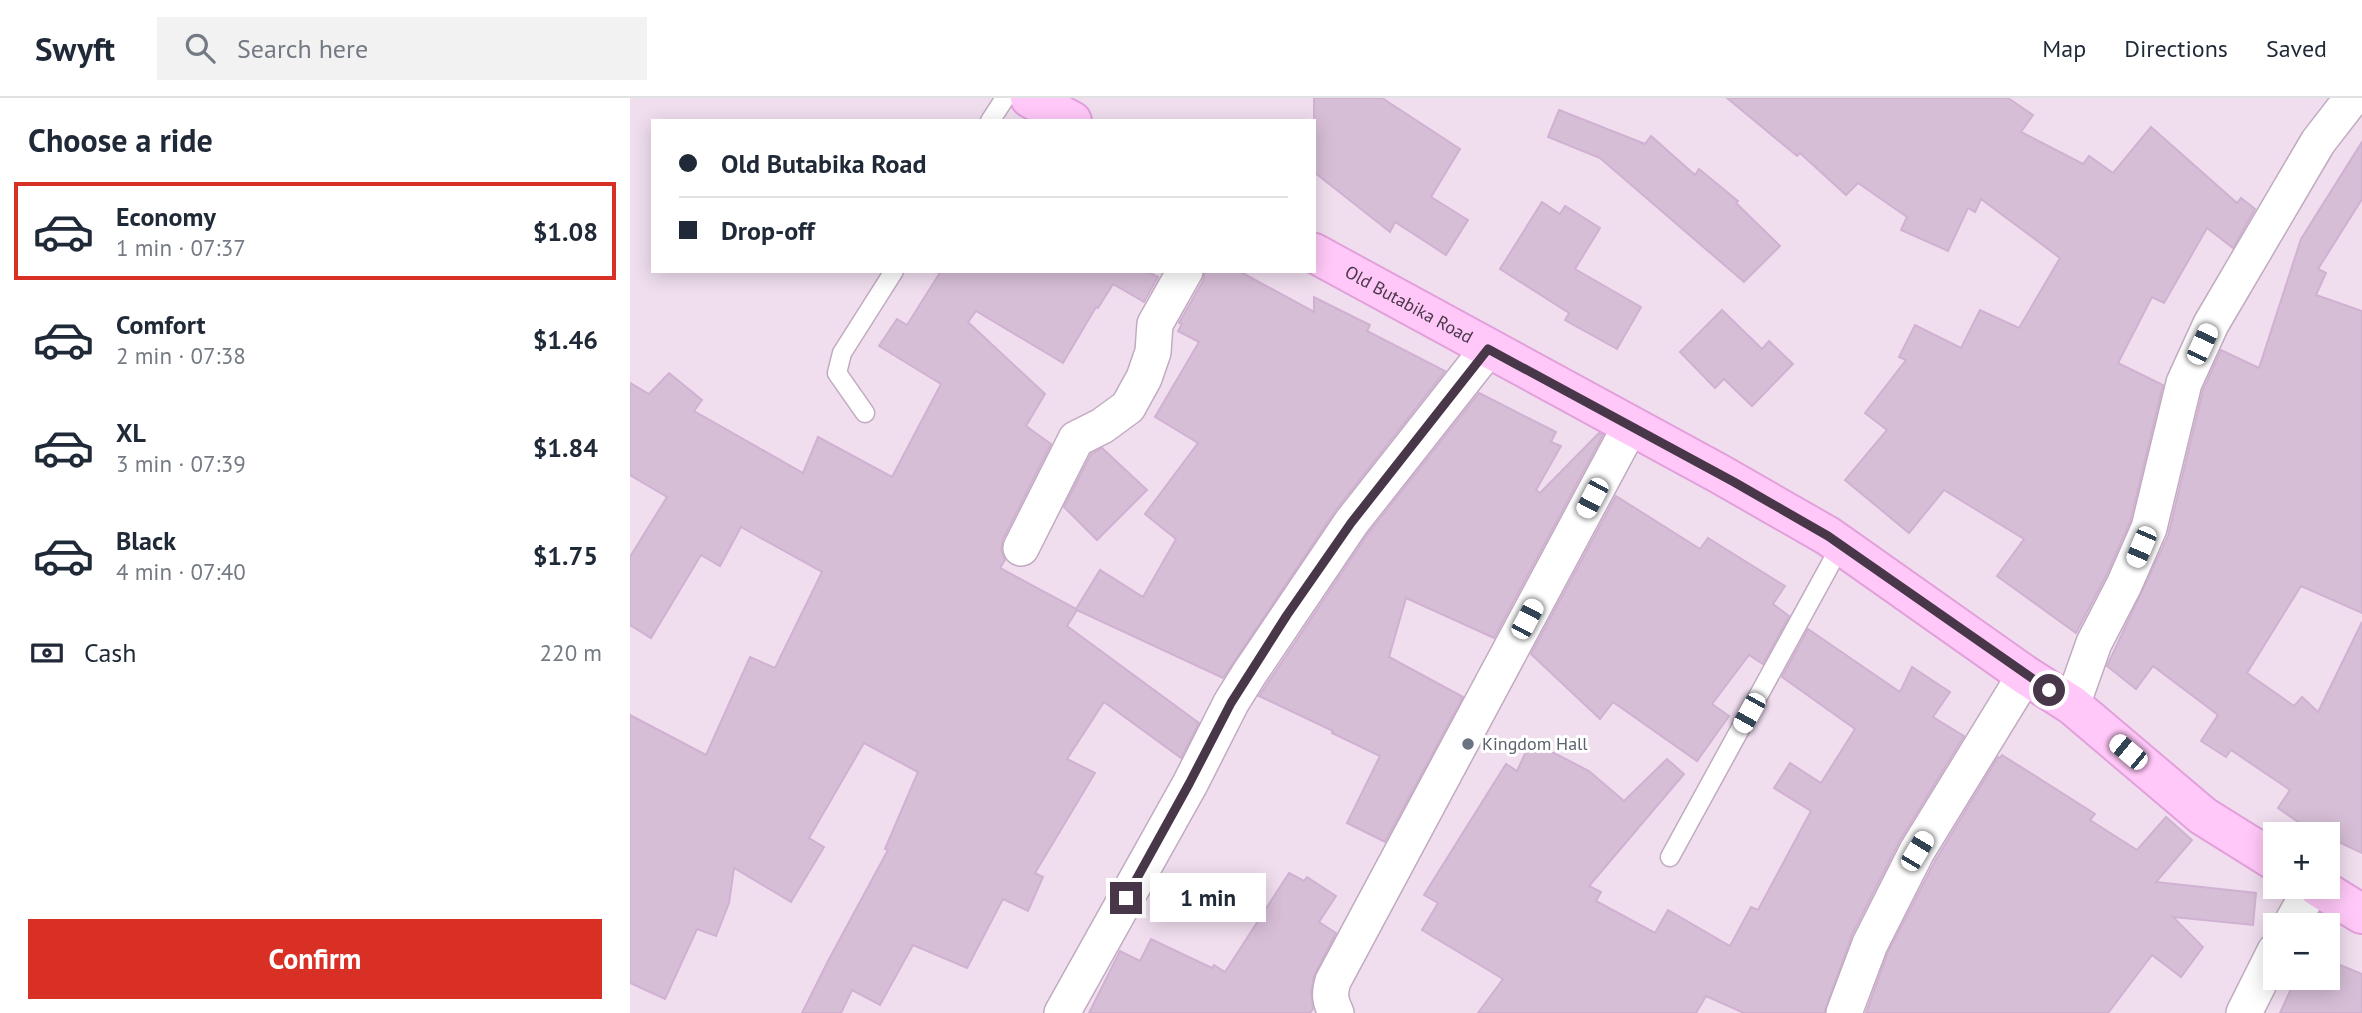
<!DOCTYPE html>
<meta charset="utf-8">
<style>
:root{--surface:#fff;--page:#f2f2f3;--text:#1f2937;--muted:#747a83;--line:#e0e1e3;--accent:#d93025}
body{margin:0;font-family:"PT Sans",sans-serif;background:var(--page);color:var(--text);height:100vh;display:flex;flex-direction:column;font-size:26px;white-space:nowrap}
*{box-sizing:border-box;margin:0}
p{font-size:23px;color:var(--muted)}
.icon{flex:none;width:38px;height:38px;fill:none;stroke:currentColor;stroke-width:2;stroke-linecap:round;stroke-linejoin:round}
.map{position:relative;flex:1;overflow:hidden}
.drawer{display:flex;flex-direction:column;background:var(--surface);width:630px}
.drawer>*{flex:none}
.top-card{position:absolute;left:21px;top:21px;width:665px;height:154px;border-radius:0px;box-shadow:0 4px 18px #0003;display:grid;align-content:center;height:154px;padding:0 28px;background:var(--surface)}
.tools{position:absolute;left:1633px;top:724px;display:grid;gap:14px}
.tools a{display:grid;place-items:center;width:77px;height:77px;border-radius:0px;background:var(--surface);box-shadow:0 4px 18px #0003;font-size:35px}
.end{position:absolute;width:32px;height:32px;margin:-16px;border:9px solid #483749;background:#fff;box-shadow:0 0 0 4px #fff}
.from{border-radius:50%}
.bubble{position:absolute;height:49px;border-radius:0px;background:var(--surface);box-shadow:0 4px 18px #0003;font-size:23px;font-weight:600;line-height:49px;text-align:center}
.car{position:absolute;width:21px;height:42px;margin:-21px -10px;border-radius:9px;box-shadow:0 0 5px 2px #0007;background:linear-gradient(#fff 24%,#345 0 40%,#fff 0 76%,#345 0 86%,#fff 0)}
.top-card b{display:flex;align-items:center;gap:24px;height:66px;font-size:26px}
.top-card b+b{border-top:2px solid var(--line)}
.top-card i{width:18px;height:18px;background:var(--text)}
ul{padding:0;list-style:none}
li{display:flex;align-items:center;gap:21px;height:98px;margin:0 14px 10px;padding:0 14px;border:4px solid transparent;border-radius:0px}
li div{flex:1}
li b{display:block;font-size:26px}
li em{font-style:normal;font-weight:600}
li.selected{border-color:var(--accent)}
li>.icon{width:63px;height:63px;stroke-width:1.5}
h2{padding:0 28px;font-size:32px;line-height:84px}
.pay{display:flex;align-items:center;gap:18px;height:77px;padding:0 28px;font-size:26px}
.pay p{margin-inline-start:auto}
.primary-button{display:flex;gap:14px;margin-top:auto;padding:14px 28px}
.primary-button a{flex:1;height:80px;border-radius:0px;background:var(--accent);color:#fff;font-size:28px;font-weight:600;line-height:80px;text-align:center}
header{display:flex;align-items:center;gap:42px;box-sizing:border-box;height:98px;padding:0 35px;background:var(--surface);border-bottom:2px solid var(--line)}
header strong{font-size:33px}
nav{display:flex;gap:38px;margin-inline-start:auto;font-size:24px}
.search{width:490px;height:63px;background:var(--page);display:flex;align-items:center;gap:18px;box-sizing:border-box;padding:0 24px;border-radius:0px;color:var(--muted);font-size:26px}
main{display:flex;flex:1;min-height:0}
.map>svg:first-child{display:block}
.residential{fill:#f0deef;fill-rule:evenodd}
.building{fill:#d6bed7;stroke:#d1b1d2;stroke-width:2}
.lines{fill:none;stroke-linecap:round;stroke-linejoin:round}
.service-casing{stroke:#c1abc0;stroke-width:21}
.minor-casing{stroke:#c1abc0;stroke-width:38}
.secondary-casing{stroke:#e2a0da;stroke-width:42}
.service{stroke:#fff;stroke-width:18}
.minor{stroke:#fff;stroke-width:35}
.secondary{stroke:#ffc8f8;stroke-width:38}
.route{stroke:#483749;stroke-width:9}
.worship-dot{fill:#6b7280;stroke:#fff;stroke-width:2.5}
.labels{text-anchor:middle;stroke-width:6;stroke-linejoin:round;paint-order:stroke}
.street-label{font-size:18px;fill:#483749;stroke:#fff}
.worship-label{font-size:18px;fill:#5b616d;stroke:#fff;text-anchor:start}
</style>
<header>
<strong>Swyft</strong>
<div class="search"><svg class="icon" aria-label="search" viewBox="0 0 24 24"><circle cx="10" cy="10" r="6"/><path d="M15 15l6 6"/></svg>Search here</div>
<nav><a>Map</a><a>Directions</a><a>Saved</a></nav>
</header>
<main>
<section class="drawer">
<h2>Choose a ride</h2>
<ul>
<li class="selected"><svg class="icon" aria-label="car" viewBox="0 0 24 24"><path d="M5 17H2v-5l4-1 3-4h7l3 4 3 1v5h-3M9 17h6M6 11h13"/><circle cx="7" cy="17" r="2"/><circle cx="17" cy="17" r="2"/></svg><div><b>Economy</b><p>1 min · 07:37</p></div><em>$1.08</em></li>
<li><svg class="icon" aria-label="car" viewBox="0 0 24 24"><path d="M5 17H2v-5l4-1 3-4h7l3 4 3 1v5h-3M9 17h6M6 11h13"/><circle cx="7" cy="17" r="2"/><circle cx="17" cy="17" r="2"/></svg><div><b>Comfort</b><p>2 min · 07:38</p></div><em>$1.46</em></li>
<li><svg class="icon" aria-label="car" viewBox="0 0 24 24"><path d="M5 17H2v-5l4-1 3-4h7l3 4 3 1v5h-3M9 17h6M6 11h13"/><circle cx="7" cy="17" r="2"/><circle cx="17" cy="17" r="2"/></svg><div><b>XL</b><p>3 min · 07:39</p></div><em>$1.84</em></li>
<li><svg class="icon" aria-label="car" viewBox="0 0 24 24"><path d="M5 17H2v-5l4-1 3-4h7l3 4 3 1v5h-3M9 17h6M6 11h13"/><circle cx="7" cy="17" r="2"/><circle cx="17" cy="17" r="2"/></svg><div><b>Black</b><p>4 min · 07:40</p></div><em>$1.75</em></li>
</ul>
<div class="pay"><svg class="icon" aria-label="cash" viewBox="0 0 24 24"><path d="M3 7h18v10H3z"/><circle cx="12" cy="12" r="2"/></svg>Cash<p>220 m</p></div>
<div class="primary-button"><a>Confirm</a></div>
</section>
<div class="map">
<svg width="1732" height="915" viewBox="0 0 1732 915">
<rect width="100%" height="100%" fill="#f5e9f4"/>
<path class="residential" d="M0,0h1732v915h-1732zM23,23h661v150h-661zM1645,737h53v52h-53zM1645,828h53v52h-53z"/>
<g class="building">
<polygon points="684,0 752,0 830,51 801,99 838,122 816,157 765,124 760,134 684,74"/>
<polygon points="1097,0 1378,0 1403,17 1391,34 1453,66 1459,58 1483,75 1521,29 1607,105 1611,100 1625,111 1603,150 1577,130 1534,205 1522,199 1488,265 1533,287 1500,424 1476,478 1446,535 1367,478 1394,441 1314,392 1279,435 1215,382 1257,332 1235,315 1276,262 1269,259 1285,227 1331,250 1350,212 1389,230 1430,160 1351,101 1345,114 1338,110 1318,153 1271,132 1277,119 1228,85 1216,97 1170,55 1167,58"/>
<polygon points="929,12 1015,46 1021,38 1065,77 1069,71 1108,103 1106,105 1150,148 1114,184 970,60 918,39"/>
<polygon points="1732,44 1732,101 1688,171 1696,175 1686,197 1732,213 1732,515 1671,488 1617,575 1664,608 1672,599 1688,614 1732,524 1732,755 1698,739 1698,737 1687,737 1648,710 1660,692 1601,652 1596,659 1571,643 1588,617 1523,568 1506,591 1477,568 1538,438 1573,292 1591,252 1629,270 1671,141"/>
<polygon points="912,104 930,116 935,108 970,130 945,171 1011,209 987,251 935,222 939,215 870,171"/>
<polygon points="311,173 516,173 528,179 514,204 483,186 468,210 466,209 433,265 346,213 338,224 415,296 396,328 421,346 373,441 371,452 375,462 370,470 446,511 470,472 513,499 546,441 515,416 568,345 525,319 569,244 548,233 552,226 549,225 573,183 575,173 609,173 684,214 684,199 740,227 737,233 815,273 705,413 593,580 447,512 437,528 569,625 551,660 474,604 437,661 465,675 405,775 413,779 398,813 373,801 337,870 283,847 250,907 222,892 211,915 172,915 198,863 258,752 255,751 288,674 234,645 179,740 194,749 161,804 104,770 99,805 86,838 67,831 35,901 0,885 0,617 76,657 120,559 145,570 192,474 111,429 90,468 71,457 21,540 0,527 0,459 37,399 0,377 0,285 19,296 39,275 72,302 64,313 173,375 188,339 262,379 311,286 249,248 267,221 277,227"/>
<polygon points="1092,212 1132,251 1139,243 1163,266 1122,308 1094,281 1085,290 1050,254"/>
<polygon points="849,295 926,334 921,344 931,348 906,392 910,395 969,335 973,337 864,540 776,500 759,559 833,599 755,744 717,725 750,658 702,635 703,633 629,598 737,437"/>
<polygon points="472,350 517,392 467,442 434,409 461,356"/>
<polygon points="986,398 1070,451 1078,440 1155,488 1143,506 1159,518 1133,566 1119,557 1082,606 1099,618 1067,663 983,604 970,621 901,556"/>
<polygon points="1178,531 1270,594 1282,569 1320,594 1303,619 1334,638 1269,744 1222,837 1194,915 1114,915 1076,898 1066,915 848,915 873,881 792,832 808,805 794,797 876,666 887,673 901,643 959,673 994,703 1037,661 1054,676 959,788 971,794 966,803 1025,835 1038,812 1100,848 1121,809 1128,812 1181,713 1144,690 1160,665 1191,685 1225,631 1152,579"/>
<polygon points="1372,657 1465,716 1460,722 1507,752 1536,719 1562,742 1526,784 1626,795 1623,827 1543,819 1573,849 1551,879 1522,857 1478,915 1236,915 1258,854 1305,763 1368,659 1370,660"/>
<polygon points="659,775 674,783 677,779 706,798 689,824 706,835 684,878 681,894 683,911 680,915 459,915 490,853 510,863 521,841 582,870 584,867 595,874"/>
<polygon points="1698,862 1732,876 1732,915 1650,915 1666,880 1698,880"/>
</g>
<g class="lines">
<defs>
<g id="service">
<polyline points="360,23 375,0"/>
<polyline points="235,315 207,275 212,255 264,173"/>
<polyline points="1040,759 1211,447"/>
</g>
<g id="minor">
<polyline points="391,450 446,341 472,328 498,309 514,280 523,254 525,226 555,173"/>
<polyline points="1442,607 1464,545 1494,487 1519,430 1554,285 1581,226 1688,44 1722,0"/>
<polyline points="1660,828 1682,789"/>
<polyline points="432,915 560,686 601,605 619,576 721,425 858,251"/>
<path d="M706,915c-6,-12 -7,-19 -3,-32l298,-556"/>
<polyline points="1214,915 1240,846 1287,753 1395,577"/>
<polyline points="1614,915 1645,853"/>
</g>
<g id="secondary">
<polyline points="400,0 442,23"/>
<path id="s1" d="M684,155l404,220 110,63 197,139 47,30 131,111 72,45"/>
<polyline points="1688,789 1732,816"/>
</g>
</defs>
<use href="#service" class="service-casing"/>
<use href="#minor" class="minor-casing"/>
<use href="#secondary" class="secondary-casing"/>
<use href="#service" class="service"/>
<use href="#minor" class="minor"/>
<use href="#secondary" class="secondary"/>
</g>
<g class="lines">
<polyline class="route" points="496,800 559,686 601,605 657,517 721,425 858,251 1104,384 1198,438 1419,592"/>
</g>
<circle class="worship-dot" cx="838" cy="646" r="7"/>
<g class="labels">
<g class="street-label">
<text dy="6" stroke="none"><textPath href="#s1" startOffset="108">Old Butabika Road</textPath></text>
</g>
<g class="worship-label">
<text x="852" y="652">Kingdom Hall</text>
</g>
</g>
</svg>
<div class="tools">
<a>+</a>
<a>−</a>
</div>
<i class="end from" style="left:1419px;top:592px"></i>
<i class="end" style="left:496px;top:800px"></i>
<div class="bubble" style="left:520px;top:775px;width:116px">1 min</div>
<i class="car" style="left:1572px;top:246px;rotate:25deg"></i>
<i class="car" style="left:962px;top:400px;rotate:208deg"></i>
<i class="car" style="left:1511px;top:449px;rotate:203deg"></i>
<i class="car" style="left:897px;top:521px;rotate:28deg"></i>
<i class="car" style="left:1119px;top:615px;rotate:209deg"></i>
<i class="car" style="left:1498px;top:654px;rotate:310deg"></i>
<i class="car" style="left:1287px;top:753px;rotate:31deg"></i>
<div class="top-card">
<b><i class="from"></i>Old Butabika Road</b>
<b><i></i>Drop-off</b>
</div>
</div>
</main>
